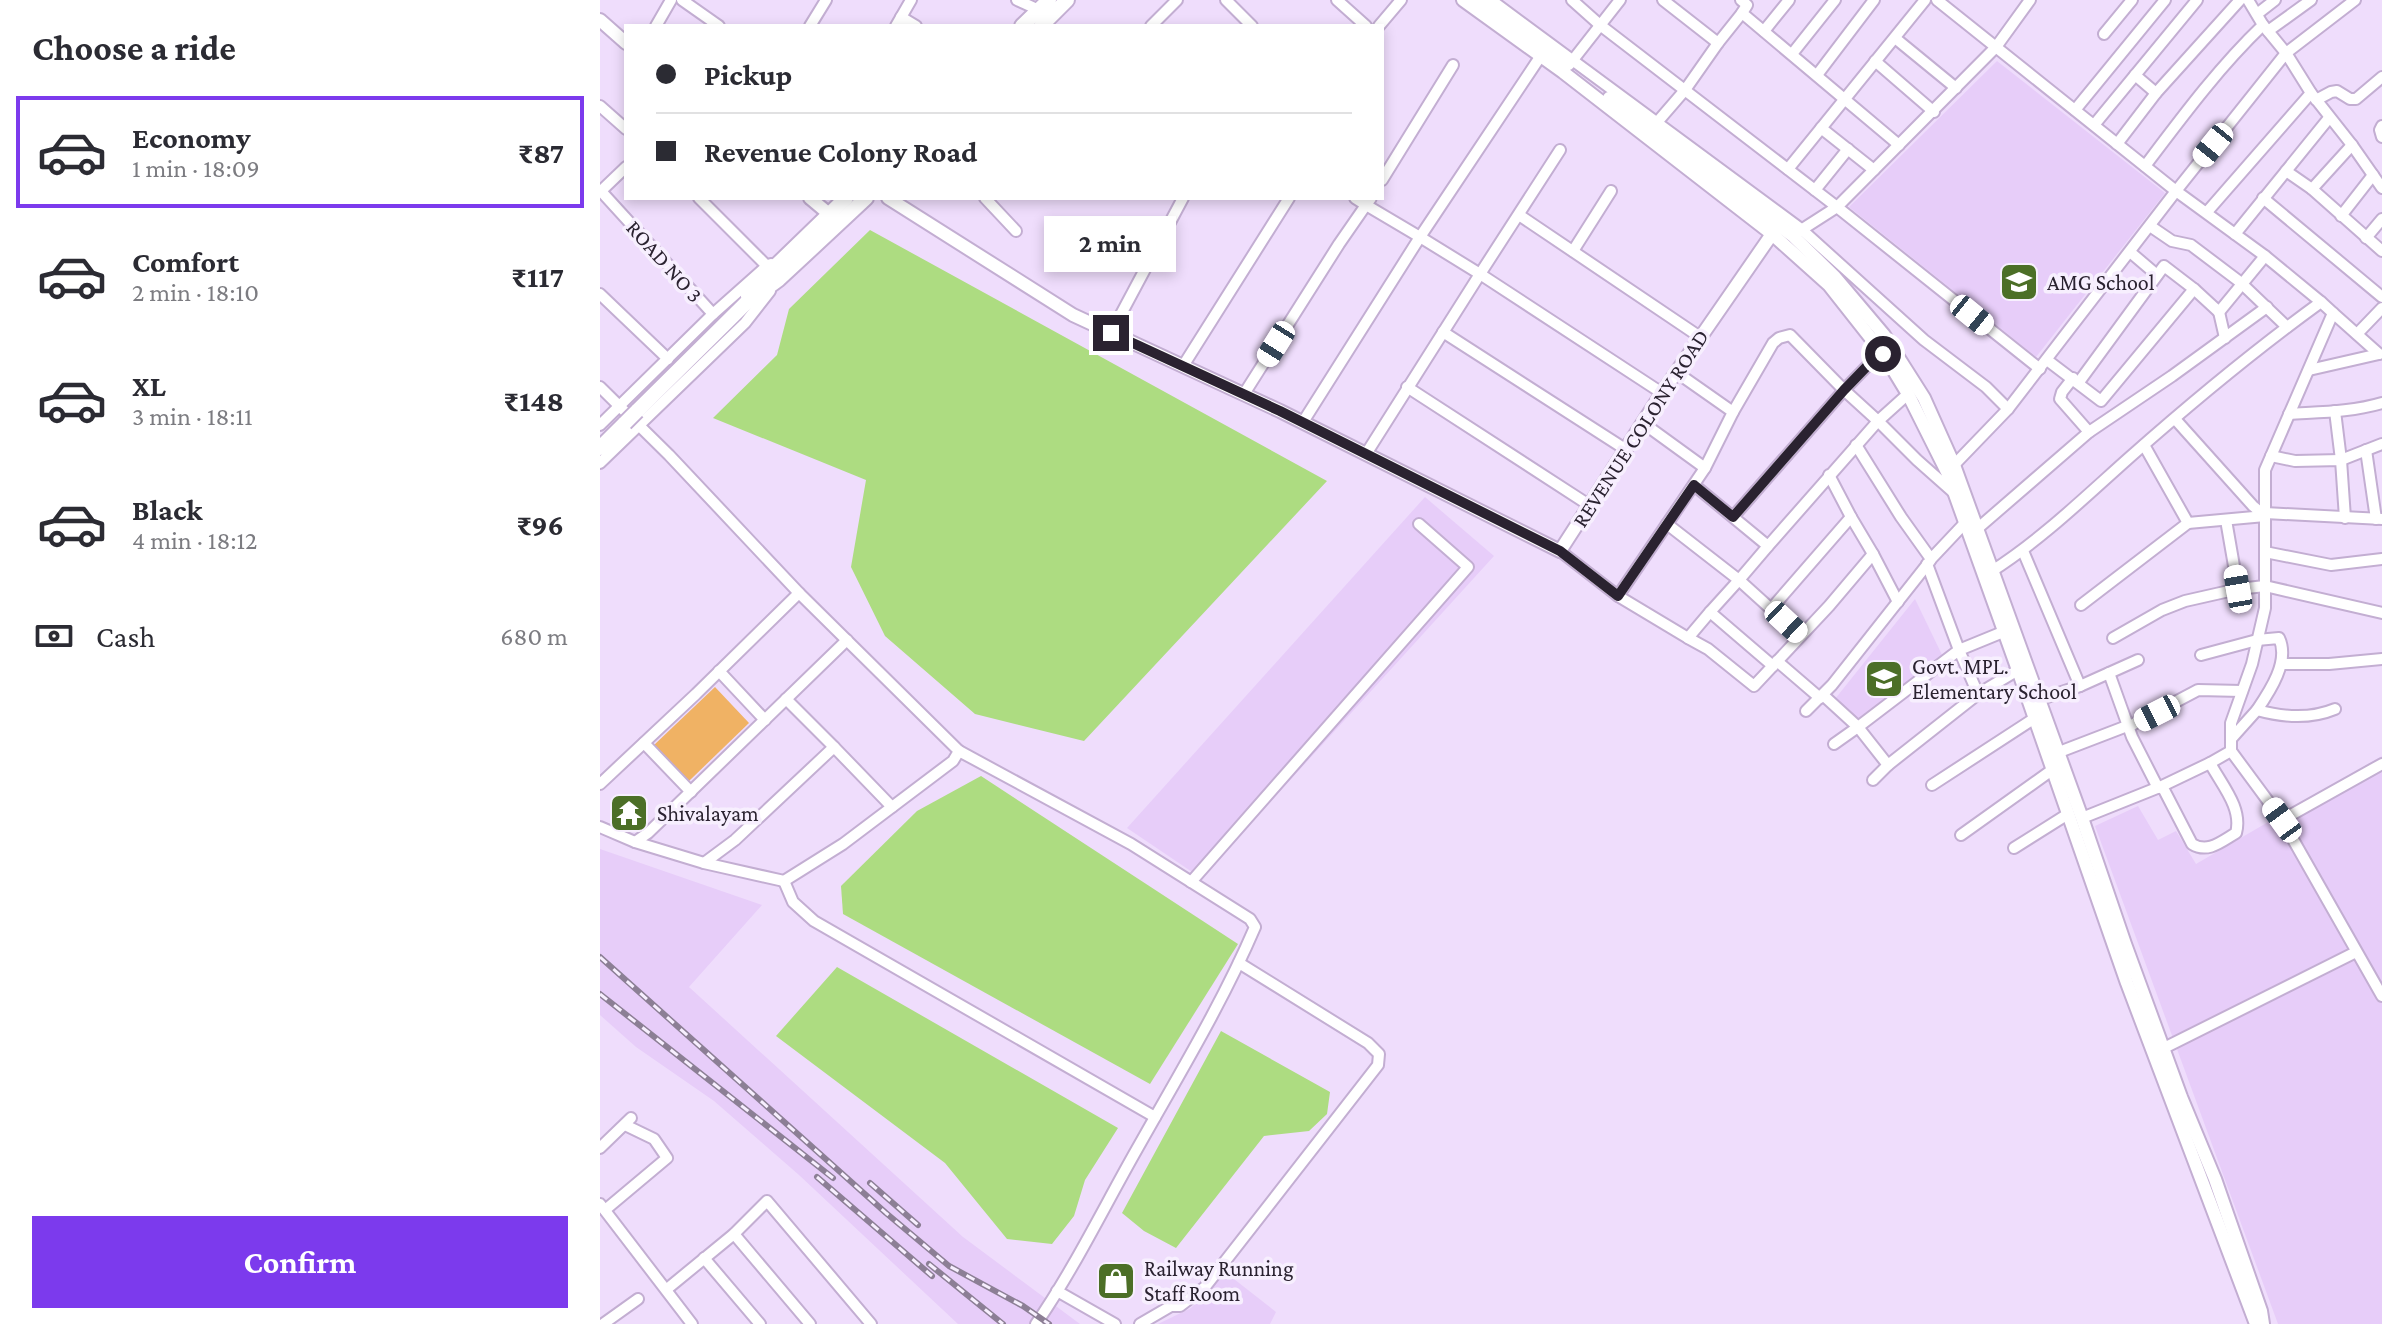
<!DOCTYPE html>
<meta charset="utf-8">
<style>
:root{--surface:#fff;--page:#f7f7f7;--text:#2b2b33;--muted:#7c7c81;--line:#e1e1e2;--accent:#7c3aed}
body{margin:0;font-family:"Crimson Pro",serif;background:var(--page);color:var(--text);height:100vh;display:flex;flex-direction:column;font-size:30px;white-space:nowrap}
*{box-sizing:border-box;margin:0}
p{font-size:26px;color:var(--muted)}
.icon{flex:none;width:44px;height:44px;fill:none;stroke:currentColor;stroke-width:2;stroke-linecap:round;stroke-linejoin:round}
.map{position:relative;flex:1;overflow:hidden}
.panel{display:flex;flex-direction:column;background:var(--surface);width:600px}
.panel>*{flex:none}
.hud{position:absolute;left:24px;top:24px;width:760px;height:176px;border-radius:0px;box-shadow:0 4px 12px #0003;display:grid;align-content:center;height:176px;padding:0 32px;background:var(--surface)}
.end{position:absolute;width:36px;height:36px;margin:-18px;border:10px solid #2a2230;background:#fff;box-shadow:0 0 0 4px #fff}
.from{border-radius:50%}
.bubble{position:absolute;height:56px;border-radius:0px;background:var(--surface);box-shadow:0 4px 12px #0003;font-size:26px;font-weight:700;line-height:56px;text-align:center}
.car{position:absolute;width:24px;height:48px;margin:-24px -12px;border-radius:10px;box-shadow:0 0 6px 2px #0007;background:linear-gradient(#fff 24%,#345 0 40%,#fff 0 76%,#345 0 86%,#fff 0)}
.hud b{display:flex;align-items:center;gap:28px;height:76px;font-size:30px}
.hud b+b{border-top:2px solid var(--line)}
.hud i{width:20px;height:20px;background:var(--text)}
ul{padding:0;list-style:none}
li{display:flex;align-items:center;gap:24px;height:112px;margin:0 16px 12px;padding:0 16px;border:4px solid transparent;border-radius:0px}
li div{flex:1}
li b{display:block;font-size:30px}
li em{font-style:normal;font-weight:700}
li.current{border-color:var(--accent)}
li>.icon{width:72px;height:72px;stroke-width:1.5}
h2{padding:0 32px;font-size:36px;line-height:96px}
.pay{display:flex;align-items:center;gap:20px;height:88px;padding:0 32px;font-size:30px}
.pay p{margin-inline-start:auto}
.cta{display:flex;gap:16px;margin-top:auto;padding:16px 32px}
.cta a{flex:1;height:92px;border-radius:0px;background:var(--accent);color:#fff;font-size:32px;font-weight:700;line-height:92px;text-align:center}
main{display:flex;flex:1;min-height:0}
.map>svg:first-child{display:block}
.built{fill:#e7cdf9}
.green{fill:#f0b264}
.water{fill:#addc81}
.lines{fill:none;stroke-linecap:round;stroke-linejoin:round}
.minor-casing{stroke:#c3aed2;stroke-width:14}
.tertiary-casing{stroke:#c3aed2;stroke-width:16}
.secondary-casing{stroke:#c3aed2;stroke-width:18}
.minor{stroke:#fff;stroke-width:10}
.tertiary{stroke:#fff;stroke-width:12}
.secondary{stroke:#fff;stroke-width:14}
.rail-casing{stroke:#8c7f95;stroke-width:6}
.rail{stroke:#f7effe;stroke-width:3;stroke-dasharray:9;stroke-linecap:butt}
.secondary-bridge-casing{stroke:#c3aed2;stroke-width:18;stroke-linecap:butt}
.secondary-bridge{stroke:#fff;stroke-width:14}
.route{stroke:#2a2230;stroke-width:10}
.labels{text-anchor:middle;stroke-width:7;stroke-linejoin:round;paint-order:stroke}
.street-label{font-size:22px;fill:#2a2230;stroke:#f7effe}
.poi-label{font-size:22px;fill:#2a2230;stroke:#f7effe;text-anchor:start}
</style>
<main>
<section class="panel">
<h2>Choose a ride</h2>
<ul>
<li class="current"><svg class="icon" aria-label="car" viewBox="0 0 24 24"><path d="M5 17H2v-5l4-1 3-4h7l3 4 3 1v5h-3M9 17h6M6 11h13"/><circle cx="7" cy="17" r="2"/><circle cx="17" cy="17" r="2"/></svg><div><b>Economy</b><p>1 min · 18:09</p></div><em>₹87</em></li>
<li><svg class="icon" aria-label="car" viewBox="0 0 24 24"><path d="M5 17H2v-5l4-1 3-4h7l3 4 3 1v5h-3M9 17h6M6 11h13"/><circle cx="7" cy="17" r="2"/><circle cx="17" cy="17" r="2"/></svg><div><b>Comfort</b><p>2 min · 18:10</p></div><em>₹117</em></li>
<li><svg class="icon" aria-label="car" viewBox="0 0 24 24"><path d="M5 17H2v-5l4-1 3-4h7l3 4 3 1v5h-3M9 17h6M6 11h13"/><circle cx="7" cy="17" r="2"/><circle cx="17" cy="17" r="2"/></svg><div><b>XL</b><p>3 min · 18:11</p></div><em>₹148</em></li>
<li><svg class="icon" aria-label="car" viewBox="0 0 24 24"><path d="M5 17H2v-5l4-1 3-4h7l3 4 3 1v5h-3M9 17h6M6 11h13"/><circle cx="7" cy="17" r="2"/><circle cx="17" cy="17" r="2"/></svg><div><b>Black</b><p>4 min · 18:12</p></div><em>₹96</em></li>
</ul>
<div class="pay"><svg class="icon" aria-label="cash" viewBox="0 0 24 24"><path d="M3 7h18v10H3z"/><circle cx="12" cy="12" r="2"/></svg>Cash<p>680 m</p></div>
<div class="cta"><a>Confirm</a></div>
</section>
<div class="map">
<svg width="1782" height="1324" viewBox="0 0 1782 1324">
<rect width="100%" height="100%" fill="#efddfc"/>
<g class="built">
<polygon points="1397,61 1565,193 1436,357 1249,207"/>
<polygon points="825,497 894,556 601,878 527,828"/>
<polygon points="1315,599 1344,659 1257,723 1235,699"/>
<polygon points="1782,756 1782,1324 1678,1324 1495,826 1538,806 1558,840 1576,831 1596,864"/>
<polygon points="0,849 162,905 89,987 363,1237 480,1324 358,1324 199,1175 114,1101 36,1047 0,1015"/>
<polygon points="625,1272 676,1312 670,1324 558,1324 591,1308"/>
</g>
<polygon class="green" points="115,687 149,723 89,781 53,746"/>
<g class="water">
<polygon points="270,230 727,481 484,741 375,714 285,636 251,567 266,480 113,418 177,355 189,309"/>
<polygon points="381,776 638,944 550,1084 243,914 241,886 317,811"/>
<polygon points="237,967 518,1128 485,1180 474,1216 452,1244 407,1239 345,1163 176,1036"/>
<polygon points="621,1031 730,1092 727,1114 709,1131 664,1136 576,1248 544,1231 522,1213"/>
</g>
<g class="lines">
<defs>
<g id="minor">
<polyline points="82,0 119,26"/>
<polyline points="417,0 439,10"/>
<polyline points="626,0 652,26"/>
<polyline points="737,0 766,26"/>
<polyline points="891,0 1201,229 1324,340 1386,387 1408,409"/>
<polyline points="972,0 1000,25 1237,207 1198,232"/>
<polyline points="1063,0 1118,43 1142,13"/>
<polyline points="1141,0 1147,5 1142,13 1299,145"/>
<polyline points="1337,0 1576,191 1408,409 1354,465 1348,468"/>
<polyline points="1430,0 1396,47 1237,207 1440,369"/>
<polyline points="1657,14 1675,0"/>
<polyline points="301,17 316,26"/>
<polyline points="1663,25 1686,53 1755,0"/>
<polyline points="56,26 71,0"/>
<polyline points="210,26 226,0"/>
<polyline points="296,26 311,0"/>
<polyline points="551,26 577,0"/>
<polyline points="779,26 801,0"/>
<polyline points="1164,31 1189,0"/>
<polyline points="1668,31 1711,0"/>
<polyline points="1504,34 1532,0"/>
<polyline points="1295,38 1356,88"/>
<polyline points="1192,54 1235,0"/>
<polyline points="1275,61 1334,112"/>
<polyline points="969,65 1020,0"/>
<polyline points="1217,75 1274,0"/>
<polyline points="1556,93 1640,0"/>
<polyline points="1711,93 1752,145 1782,188"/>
<polyline points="1716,100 1731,92 1737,91 1750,99 1756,99 1782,77"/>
<polyline points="0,106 26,129"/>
<polyline points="1475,110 1565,0"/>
<polyline points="1494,125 1597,0"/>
<polyline points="1782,126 1780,130 1782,137"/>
<polyline points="1053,127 1085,90 1118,43"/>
<polyline points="1221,128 1274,170"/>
<polyline points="1517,144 1556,93 1535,75"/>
<polyline points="1752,145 1712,189 1782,251"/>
<polyline points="960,150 880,274 1062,393"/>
<path d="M1545,166c37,-49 74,-99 118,-141l-15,-25"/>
<polyline points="1188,169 1325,0"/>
<polyline points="1686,171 1712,189"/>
<polyline points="782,180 853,65"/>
<polyline points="0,190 113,314 167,266"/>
<polyline points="1215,190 1248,149"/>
<polyline points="0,192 26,167"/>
<polyline points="99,198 167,266 171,264"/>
<polyline points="385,198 416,231"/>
<polyline points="755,198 766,205 771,198"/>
<polyline points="1663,198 1782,297"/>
<polyline points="1607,212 1711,93 1686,53 1576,191 1665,256 1721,302"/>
<polyline points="919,215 1100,337"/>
<polyline points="1741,216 1773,175"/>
<polyline points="1550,226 1572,241 1591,245 1640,282 1687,327"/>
<polyline points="1635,234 1729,118"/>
<polyline points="1766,238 1782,219"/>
<polyline points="973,251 1011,191"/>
<polyline points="1530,252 1557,275"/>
<polyline points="1594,289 1619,312 1665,256"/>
<polyline points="0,294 68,359"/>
<polyline points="1619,312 1625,338"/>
<polyline points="1733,313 1779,354"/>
<polyline points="843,332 1025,449"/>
<polyline points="511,333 583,198"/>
<polyline points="1757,334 1782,308"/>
<polyline points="1447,360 1501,401 1594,289 1564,266 1479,382"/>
<polyline points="583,366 689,198"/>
<polyline points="1709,370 1779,354"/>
<polyline points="1076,372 1133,412 1105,468"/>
<polyline points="1473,378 1462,392 1460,399 1489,432"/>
<polyline points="0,387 69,455 199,593 359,751 353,761 243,844 184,881 104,863 35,842 0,827"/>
<polyline points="807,387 989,505"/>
<polyline points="644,394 739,244 766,205 820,237 703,422"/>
<polyline points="1308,394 1278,421 1317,460 1352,491"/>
<polyline points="1735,411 1741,460 1782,444"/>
<polyline points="1133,412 1173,343 1179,338 1190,335 1244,390 1274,359 1283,354"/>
<path d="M1689,414c31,-2 63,-2 93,-11"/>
<polyline points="1575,419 1653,506 1665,516"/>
<polyline points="1043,423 1105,468 1067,524 1139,580 1110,612 1173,666"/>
<polyline points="0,425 113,314"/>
<polyline points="1256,445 1301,517 1331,559 1364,524"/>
<polyline points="1544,445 1588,523 1665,516"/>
<polyline points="1766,450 1776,519"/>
<polyline points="766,454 880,274 820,237 940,57"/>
<polyline points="1671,456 1695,461 1741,460 1745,518"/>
<polyline points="0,463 145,323 170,291"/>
<polyline points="1094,485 1168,546 1278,421 1244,390 1133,517"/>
<polyline points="1665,513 1782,519"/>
<polyline points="1626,520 1638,589 1665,586 1782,613"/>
<polyline points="1377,529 1489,432 1572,376 1667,307"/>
<polyline points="1168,546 1139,580 1171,609"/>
<polyline points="960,551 1018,596 1088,638 1110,612"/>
<polyline points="1423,551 1480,686"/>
<polyline points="1665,552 1731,565 1782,559"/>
<polyline points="1273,554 1298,602"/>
<path d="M1392,571c50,-32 93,-74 138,-114 61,-54 125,-107 191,-155l12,11 -68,157v138l-13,56 -21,59v28l-21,12"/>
<polyline points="1018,596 1067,524"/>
<polyline points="1481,605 1588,523"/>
<polyline points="1200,636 1171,609 1251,517"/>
<polyline points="1088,638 1108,649 1154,686 1229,606 1273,554 1251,517 1229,475"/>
<polyline points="1513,638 1562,610 1585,601 1638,589"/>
<path d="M1601,655l56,-15 22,-2c11,23 -9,53 -22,72"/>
<polyline points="1177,661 1220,698"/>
<polyline points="1682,664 1729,664 1782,659"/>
<polyline points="119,671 165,720"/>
<polyline points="1509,673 1532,737 1558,788"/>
<polyline points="1378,694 1418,670"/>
<polyline points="1223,695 1258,727 1359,650 1327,564"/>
<polyline points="186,699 234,747"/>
<polyline points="1438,700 1480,686 1538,660"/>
<polyline points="1206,711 1232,685 1330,561"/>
<path d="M1631,739l26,-29c25,7 54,9 78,-1"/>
<polyline points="44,743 91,792"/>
<polyline points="1234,744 1258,727 1288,765 1378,694 1359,650 1403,632"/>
<path d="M359,751l172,93 119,75 5,8c-33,77 -77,149 -118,222 -33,58 -63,120 -101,175"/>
<polyline points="1631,751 1682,820 1782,996"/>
<polyline points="1454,754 1527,726 1528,727 1598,690 1642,691"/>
<polyline points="1273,780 1288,765"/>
<polyline points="0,784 96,694 199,593"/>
<polyline points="1332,785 1435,718"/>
<path d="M1482,818l80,-32 30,58c16,10 30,-3 44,-11 7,-25 -15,-49 -26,-70l-48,23"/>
<polyline points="1682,820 1782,764"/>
<polyline points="1361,835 1452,770"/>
<polyline points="35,842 48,833 247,640"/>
<polyline points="1414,848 1468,814"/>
<polyline points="104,863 135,840 234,747 292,807"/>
<polyline points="184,881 193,902 214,921 555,1117"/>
<polyline points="591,882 868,567 819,524"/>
<polyline points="1564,1048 1756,952"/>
<polyline points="0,1148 31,1118"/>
<polyline points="0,1204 92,1324"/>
<polyline points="5,1210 67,1158 54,1139 25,1125"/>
<polyline points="134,1234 210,1324"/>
<polyline points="104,1258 160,1324"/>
<polyline points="67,1289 134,1234 167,1201 271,1324"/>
<polyline points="457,1291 515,1324"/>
<polyline points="3,1324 38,1299"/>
<polyline points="540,1324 571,1306 580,1306 605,1287 778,1065 779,1054 768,1043 639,963"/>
</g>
<g id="tertiary">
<polyline points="863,0 963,72 1172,234 1229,285 1285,356 1308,394 1347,472 1418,670 1527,983 1656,1324"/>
<polyline points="879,0 963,63"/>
<polyline points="0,20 26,43"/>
<polyline points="1009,98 1193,236 1235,277 1284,335 1324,398 1354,465 1482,818 1525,944 1581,1097 1615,1179 1661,1311 1663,1324"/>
<polyline points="210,198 235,219"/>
<polyline points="288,198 473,315 680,411 960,551 1062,393 1172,234"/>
</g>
<g id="secondary">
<polyline points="422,26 449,0"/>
<polyline points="441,26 467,0"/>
<polyline points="148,296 152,289 246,198"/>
<polyline points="37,411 145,304 179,279 266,198"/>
<polyline points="0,448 25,423"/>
</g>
</defs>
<use href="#minor" class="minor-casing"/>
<use href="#tertiary" class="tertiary-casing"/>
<use href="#secondary" class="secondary-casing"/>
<use href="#minor" class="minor"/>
<use href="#tertiary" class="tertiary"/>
<use href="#secondary" class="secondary"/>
<defs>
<g id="rail">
<polyline points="0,957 286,1213 349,1266 423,1306 449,1324"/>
<polyline points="0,994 233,1178"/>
<polyline points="217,1177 332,1276"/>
<polyline points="270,1183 318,1225"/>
<polyline points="329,1264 403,1324"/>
</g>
</defs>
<use href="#rail" class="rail-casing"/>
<use href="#rail" class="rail"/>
<defs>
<polyline id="secondary-bridge" points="25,423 37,411"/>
</defs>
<use href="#secondary-bridge" class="secondary-bridge-casing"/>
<use href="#secondary-bridge" class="secondary-bridge"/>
</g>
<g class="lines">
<polyline class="route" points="511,333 680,411 960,551 1018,596 1094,485 1133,517 1244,390 1274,359 1283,354"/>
</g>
<defs>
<symbol id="school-square" viewBox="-11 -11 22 22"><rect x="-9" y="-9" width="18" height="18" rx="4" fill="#4c6f27" stroke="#f7effe"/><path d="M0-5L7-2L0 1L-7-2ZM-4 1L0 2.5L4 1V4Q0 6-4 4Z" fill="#fff"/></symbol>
<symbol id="temple-square" viewBox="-11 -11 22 22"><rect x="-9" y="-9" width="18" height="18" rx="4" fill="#4c6f27" stroke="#f7effe"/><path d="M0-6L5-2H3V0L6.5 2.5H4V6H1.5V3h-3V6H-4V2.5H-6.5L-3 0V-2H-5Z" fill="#fff"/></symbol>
<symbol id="shop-square" viewBox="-11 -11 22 22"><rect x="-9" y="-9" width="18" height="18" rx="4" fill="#4c6f27" stroke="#f7effe"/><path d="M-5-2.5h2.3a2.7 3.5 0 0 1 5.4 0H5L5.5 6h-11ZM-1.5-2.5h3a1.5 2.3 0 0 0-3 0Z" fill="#fff"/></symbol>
</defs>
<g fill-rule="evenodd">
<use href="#school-square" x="1397" y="260" width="44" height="44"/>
<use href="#school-square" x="1262" y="657" width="44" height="44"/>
<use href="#temple-square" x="7" y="791" width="44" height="44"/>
<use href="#shop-square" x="494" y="1259" width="44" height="44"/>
</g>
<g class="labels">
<g class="street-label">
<text transform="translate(65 261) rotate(48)" y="8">ROAD NO 3</text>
<text transform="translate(1040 428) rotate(-57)" y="8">REVENUE COLONY ROAD</text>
</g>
<g class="poi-label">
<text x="1447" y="290">AMG School</text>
<text x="1312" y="674">Govt. MPL.<tspan x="1312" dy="25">Elementary School</tspan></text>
<text x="57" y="821">Shivalayam</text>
<text x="544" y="1276">Railway Running<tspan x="544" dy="25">Staff Room</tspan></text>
</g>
</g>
</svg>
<i class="end from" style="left:1283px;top:354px"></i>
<i class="end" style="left:511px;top:333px"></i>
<div class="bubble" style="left:444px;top:216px;width:132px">2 min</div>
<i class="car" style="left:1613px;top:145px;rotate:219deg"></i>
<i class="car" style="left:1372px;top:315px;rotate:129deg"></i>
<i class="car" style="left:676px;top:344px;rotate:212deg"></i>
<i class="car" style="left:1638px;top:589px;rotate:350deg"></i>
<i class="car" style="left:1186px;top:622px;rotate:133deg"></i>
<i class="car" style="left:1557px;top:713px;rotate:243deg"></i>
<i class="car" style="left:1682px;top:820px;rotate:324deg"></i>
<div class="hud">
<b><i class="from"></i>Pickup</b>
<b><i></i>Revenue Colony Road</b>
</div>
</div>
</main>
